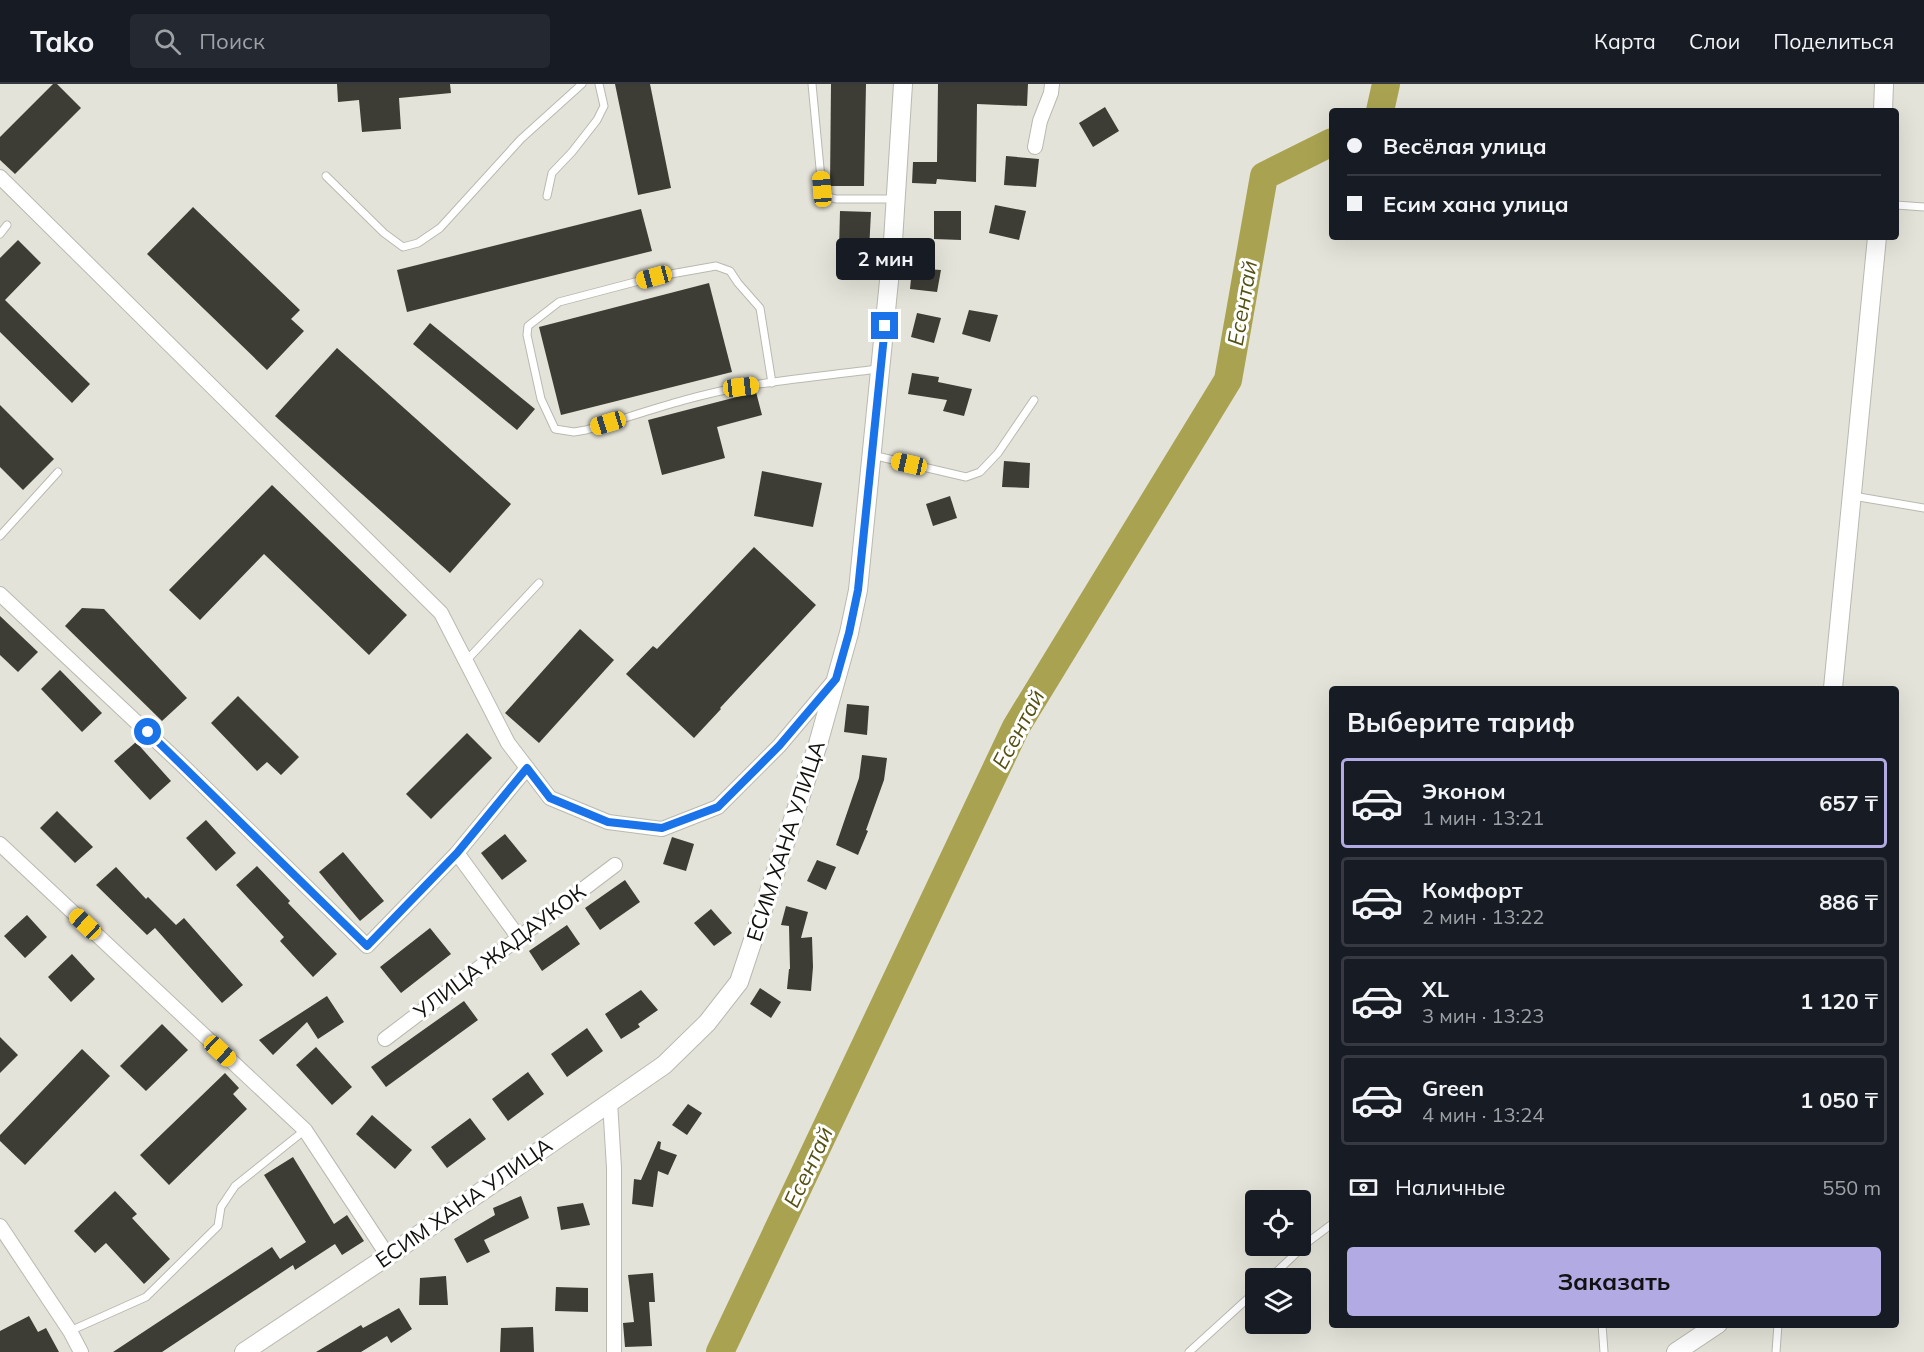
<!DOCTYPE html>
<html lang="ru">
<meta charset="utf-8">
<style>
:root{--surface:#171b24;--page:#242831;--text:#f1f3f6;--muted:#9ea1a6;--line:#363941;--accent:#b2abe3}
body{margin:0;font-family:Mulish,sans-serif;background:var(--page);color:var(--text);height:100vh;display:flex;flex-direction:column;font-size:22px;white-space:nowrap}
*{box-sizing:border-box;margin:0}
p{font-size:20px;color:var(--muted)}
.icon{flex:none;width:33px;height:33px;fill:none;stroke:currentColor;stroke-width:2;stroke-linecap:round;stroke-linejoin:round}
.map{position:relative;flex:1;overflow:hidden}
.details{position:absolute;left:1329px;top:602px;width:570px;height:642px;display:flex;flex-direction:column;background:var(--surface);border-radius:6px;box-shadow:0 6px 24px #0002}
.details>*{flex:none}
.top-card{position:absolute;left:1329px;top:24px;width:570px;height:132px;border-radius:6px;box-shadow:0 6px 24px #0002;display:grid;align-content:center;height:132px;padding:0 18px;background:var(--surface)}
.controls{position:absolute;left:1245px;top:1106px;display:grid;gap:12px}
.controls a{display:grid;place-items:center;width:66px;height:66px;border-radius:6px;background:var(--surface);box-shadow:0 6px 24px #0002;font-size:30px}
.end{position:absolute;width:27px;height:27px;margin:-14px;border:8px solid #1a73e8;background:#fff;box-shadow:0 0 0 3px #fff}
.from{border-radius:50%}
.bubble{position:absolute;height:42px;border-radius:6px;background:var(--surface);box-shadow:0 6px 24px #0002;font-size:20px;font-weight:700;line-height:42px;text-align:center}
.car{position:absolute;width:18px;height:36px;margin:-18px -9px;border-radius:8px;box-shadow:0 0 4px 2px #0007;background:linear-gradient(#f5c518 24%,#345 0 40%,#f5c518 0 76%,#345 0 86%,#f5c518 0)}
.top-card b{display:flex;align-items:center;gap:21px;height:57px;font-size:22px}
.top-card b+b{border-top:2px solid var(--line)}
.top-card i{width:15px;height:15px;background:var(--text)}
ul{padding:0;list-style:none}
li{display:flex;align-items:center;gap:18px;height:90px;margin:0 12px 9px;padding:0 6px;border:3px solid var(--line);border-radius:6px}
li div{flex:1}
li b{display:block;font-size:22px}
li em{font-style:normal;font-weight:700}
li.current{border-color:var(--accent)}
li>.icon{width:54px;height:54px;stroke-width:1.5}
h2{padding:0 18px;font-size:27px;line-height:72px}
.pay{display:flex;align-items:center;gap:15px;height:66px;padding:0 18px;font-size:22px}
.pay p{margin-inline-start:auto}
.primary-button{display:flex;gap:12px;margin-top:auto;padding:12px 18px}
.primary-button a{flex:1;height:69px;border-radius:6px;background:var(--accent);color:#111;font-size:24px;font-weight:700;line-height:69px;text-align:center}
header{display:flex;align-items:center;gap:36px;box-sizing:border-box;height:84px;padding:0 30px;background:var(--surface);border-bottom:2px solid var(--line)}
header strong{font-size:28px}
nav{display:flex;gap:33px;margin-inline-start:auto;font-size:21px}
.search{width:420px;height:54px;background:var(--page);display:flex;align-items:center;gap:15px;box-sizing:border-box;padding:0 21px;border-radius:6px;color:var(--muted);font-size:22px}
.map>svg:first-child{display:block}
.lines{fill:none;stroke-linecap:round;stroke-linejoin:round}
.river{stroke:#a9a351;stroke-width:28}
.building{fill:#3d3d35}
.lane-casing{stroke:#bab9af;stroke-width:9}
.street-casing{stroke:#bab9af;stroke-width:16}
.secondary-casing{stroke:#bab9af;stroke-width:20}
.lane{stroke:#fff;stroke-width:7}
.street{stroke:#fff;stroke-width:14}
.secondary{stroke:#fff;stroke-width:18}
.route{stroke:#1a73e8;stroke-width:8}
.labels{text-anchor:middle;stroke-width:6;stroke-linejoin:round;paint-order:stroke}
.street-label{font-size:21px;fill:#11100d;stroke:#fff}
.water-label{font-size:22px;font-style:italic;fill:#565113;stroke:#fff}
</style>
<header>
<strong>Tako</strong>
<div class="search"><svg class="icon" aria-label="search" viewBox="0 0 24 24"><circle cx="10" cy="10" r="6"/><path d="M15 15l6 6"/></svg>Поиск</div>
<nav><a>Карта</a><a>Слои</a><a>Поделиться</a></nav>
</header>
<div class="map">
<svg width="1924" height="1268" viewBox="0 0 1924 1268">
<rect width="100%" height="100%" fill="#e3e3d9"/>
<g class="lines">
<g class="river">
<polyline points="1380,27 1386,0"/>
<polyline points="720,1268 1016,643 1228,296 1264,92 1332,58"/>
</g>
</g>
<g class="building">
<polygon points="53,0 57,0 81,24 15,90 0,76 0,53"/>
<polygon points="337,0 450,0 451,9 399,14 401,45 362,48 359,16 338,18"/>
<polygon points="615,0 650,0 671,104 638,111"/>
<polygon points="831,0 866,0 864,102 830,102"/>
<polygon points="938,0 1028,0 1027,22 977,20 976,98 937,95 936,100 912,99 913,78 937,78"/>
<polygon points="1105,23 1119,47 1093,63 1079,39"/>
<polygon points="1006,72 1039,75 1036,103 1004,101"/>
<polygon points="995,121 1026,127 1019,156 989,149"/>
<polygon points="193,123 300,226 291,235 304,247 267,286 147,170"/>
<polygon points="641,125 652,167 407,228 397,186"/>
<polygon points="840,127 871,128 869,167 839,166"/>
<polygon points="934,127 961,127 961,156 934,155"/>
<polygon points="18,156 41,179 5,216 90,300 72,319 0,248 0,174"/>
<polygon points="912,184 941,186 937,208 910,205"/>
<polygon points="709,199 732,288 561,331 539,243"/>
<polygon points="969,226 998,231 990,258 962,250"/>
<polygon points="917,229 941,234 934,259 911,253"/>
<polygon points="430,239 535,325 517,346 413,260"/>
<polygon points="337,264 511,420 450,489 275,332"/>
<polygon points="912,289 939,293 938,298 972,305 964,332 943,327 947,316 908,310"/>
<polygon points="756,308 762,331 717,343 725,374 662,391 648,336"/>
<polygon points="0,321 54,375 23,406 0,383"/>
<polygon points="1004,377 1030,379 1029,404 1002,403"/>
<polygon points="762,387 822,399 813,443 754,432"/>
<polygon points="272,401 407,531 369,571 264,470 200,536 169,506"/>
<polygon points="950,412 957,434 933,442 926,420"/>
<polygon points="754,463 816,521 720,624 721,625 694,654 626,590 653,562 657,565"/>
<polygon points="82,524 104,525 187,614 162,637 65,542"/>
<polygon points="0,532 38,568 18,588 0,571"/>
<polygon points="580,545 614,576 539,659 505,629"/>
<polygon points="60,586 102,629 82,648 41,605"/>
<polygon points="238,612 299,673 281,691 267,678 257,687 211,639"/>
<polygon points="847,620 869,622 867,651 844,648"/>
<polygon points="467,649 492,674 431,735 406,710"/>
<polygon points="136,658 171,697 150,716 114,677"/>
<polygon points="862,671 887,674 884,696 866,746 868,747 858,771 836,761 859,694"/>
<polygon points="57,727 93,763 75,779 40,744"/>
<polygon points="206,736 236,769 216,787 186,754"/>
<polygon points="505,750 527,777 502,796 481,769"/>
<polygon points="672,753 694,760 686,787 663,780"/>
<polygon points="343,768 384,817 360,837 319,788"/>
<polygon points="817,776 836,783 826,806 807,797"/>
<polygon points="257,782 290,817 288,819 337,870 313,893 280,857 284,853 236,801"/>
<polygon points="116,783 146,815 148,813 176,841 184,834 243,901 222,919 155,844 147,851 96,801"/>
<polygon points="625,796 640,818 600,846 585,824"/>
<polygon points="786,822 808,828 801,854 812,853 813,883 811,907 787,905 789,885 790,885 789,842 781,841"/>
<polygon points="711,825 732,849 714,862 694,839"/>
<polygon points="27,831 47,853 25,874 4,852"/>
<polygon points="567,841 580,860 542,887 529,867"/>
<polygon points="430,844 451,870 401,909 380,883"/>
<polygon points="72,870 95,895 71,918 48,893"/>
<polygon points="760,904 781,918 771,934 750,920"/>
<polygon points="641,906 658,926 638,940 640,943 621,955 605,930"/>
<polygon points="327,912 344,938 318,955 307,938 273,971 259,956"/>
<polygon points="464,917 478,936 386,1003 371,983"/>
<polygon points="162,940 188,966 146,1007 120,982"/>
<polygon points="587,944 603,967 567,993 551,970"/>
<polygon points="0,953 18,971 0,989"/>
<polygon points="316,963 352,1003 332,1021 296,981"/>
<polygon points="82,965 110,992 25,1081 0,1057 0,1051"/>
<polygon points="528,988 544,1010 508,1037 492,1015"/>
<polygon points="225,989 239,1004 233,1010 247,1025 169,1101 140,1071"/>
<polygon points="688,1020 702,1029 687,1051 672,1041"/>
<polygon points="372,1031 412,1066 395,1085 356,1050"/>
<polygon points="470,1034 486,1055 447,1084 431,1063"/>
<polygon points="658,1057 661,1058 660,1065 677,1071 668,1091 658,1087 653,1123 632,1120 634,1095 641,1096"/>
<polygon points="293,1073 334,1140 347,1131 364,1157 342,1171 335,1160 295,1186 293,1181 162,1268 113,1268 272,1163 280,1175 306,1158 264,1091"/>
<polygon points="115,1107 137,1130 132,1134 170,1175 144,1200 106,1159 95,1169 74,1147"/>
<polygon points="521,1112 529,1134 484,1156 490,1168 467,1179 454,1155 495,1131 493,1124"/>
<polygon points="583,1119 590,1141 561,1146 557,1123"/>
<polygon points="653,1189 655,1218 649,1218 652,1262 625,1263 623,1239 634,1238 628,1191"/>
<polygon points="446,1192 448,1221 419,1221 420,1194"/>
<polygon points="556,1203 588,1204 588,1228 555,1227"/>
<polygon points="399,1224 412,1245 391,1259 387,1252 361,1268 316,1268 361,1241 363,1244"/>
<polygon points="29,1232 38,1248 46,1244 59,1268 0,1268 0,1247"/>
<polygon points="533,1243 534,1268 500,1268 501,1244"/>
</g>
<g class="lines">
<defs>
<g id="lane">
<polyline points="812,0 822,105 826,112 836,115 894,115"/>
<polyline points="326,92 384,149 403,163 418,159 440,144 521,55 582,0"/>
<polyline points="547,112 552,89 572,68 597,36 604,22 599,0"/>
<polyline points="1896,121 1924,123"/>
<polyline points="0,150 7,141"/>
<path d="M772,299l-12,-75 -22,-25 -8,-12 -14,-5 -62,11 -95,25 -31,24 -1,9 14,64 14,30 19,3 12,-2c51,-15 103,-34 155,-43 45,-8 91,-12 137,-18"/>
<polyline points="872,371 966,393 980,388 998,369 1034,316"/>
<polyline points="1853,412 1924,424"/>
<polyline points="0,452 58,388"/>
<polyline points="466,577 539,499"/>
<polyline points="1270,1194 1308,1158 1332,1140"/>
<polyline points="1602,1240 1604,1268"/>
<polyline points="70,1247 146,1213 218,1142 221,1123 235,1102 305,1046"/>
<polyline points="1189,1268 1256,1207"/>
<polyline points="1776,1268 1778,1240"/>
</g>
<g id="street">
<polyline points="1035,63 1040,37 1051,9 1052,0"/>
<polyline points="0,93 441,529 508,659 550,714 608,738 662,745 718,723 779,662 833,598"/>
<polyline points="0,510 180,679 367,862 457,769 527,684"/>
<polyline points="0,760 305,1046 388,1172"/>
<polyline points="457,769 519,854"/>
<polyline points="385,955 615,781"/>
<polyline points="610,1018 614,1084 614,1268"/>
<polyline points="0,1142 70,1247 81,1268"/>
</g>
<g id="secondary">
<polyline points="1883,27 1884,0"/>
<polyline points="1833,604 1877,153"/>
<polyline points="244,1268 388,1172 664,981 707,939 739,898 818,660 849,549 858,506 893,157 903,0"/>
<polyline points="1676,1268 1718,1240"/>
</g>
</defs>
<use href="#lane" class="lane-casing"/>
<use href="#street" class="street-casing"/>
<use href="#secondary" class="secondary-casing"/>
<use href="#lane" class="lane"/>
<use href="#street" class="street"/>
<use href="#secondary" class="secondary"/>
</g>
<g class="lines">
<polyline class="route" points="148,648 367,862 457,769 527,684 550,714 608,738 662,744 718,723 779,662 836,595 849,549 858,506 885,242"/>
</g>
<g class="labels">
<g class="street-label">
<text transform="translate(786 757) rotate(-72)" y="7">ЕСИМ ХАНА УЛИЦА</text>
<text transform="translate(500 868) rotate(-37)" y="7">УЛИЦА ЖАДАУКОК</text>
<text transform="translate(464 1119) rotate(-35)" y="7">ЕСИМ ХАНА УЛИЦА</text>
</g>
<g class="water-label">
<text transform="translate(1242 219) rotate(-80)" y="8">Есентай</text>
<text transform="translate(1018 645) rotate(-62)" y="8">Есентай</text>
<text transform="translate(808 1083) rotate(-65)" y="8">Есентай</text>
</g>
</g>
</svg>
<div class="controls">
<a><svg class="icon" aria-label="locate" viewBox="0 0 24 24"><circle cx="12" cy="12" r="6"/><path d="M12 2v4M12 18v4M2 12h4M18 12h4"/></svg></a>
<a><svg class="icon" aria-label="layers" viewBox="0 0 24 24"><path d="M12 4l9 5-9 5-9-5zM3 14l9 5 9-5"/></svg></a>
</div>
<i class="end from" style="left:148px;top:648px"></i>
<i class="end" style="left:885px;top:242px"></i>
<div class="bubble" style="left:836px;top:154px;width:99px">2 мин</div>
<i class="car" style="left:822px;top:105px;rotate:355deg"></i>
<i class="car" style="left:654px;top:193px;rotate:255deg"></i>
<i class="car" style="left:741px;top:303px;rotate:83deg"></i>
<i class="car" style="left:608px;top:339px;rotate:253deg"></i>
<i class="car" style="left:909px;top:380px;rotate:283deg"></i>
<i class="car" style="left:85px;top:840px;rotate:313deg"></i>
<i class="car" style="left:220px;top:967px;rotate:133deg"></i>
<div class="top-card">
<b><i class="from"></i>Весёлая улица</b>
<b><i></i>Есим хана улица</b>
</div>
<section class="details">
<h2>Выберите тариф</h2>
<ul>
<li class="current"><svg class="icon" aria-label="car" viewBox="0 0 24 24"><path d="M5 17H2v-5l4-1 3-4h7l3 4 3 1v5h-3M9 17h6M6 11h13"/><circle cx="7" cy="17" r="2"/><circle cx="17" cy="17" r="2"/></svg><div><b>Эконом</b><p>1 мин · 13:21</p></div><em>657 ₸</em></li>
<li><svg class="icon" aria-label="car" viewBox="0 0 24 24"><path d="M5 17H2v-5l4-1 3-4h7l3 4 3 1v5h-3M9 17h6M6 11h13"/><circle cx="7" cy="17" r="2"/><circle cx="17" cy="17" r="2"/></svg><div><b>Комфорт</b><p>2 мин · 13:22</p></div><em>886 ₸</em></li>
<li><svg class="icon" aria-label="car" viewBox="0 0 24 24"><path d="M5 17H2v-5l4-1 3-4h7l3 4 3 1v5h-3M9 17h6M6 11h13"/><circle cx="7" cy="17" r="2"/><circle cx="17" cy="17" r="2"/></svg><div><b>XL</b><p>3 мин · 13:23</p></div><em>1 120 ₸</em></li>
<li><svg class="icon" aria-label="car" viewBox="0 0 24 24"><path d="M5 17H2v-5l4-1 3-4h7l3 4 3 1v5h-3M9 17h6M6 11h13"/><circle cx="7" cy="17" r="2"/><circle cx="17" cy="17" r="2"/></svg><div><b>Green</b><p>4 мин · 13:24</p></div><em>1 050 ₸</em></li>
</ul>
<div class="pay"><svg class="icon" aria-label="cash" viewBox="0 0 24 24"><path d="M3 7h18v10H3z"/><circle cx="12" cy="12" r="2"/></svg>Наличные<p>550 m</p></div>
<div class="primary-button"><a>Заказать</a></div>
</section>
</div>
